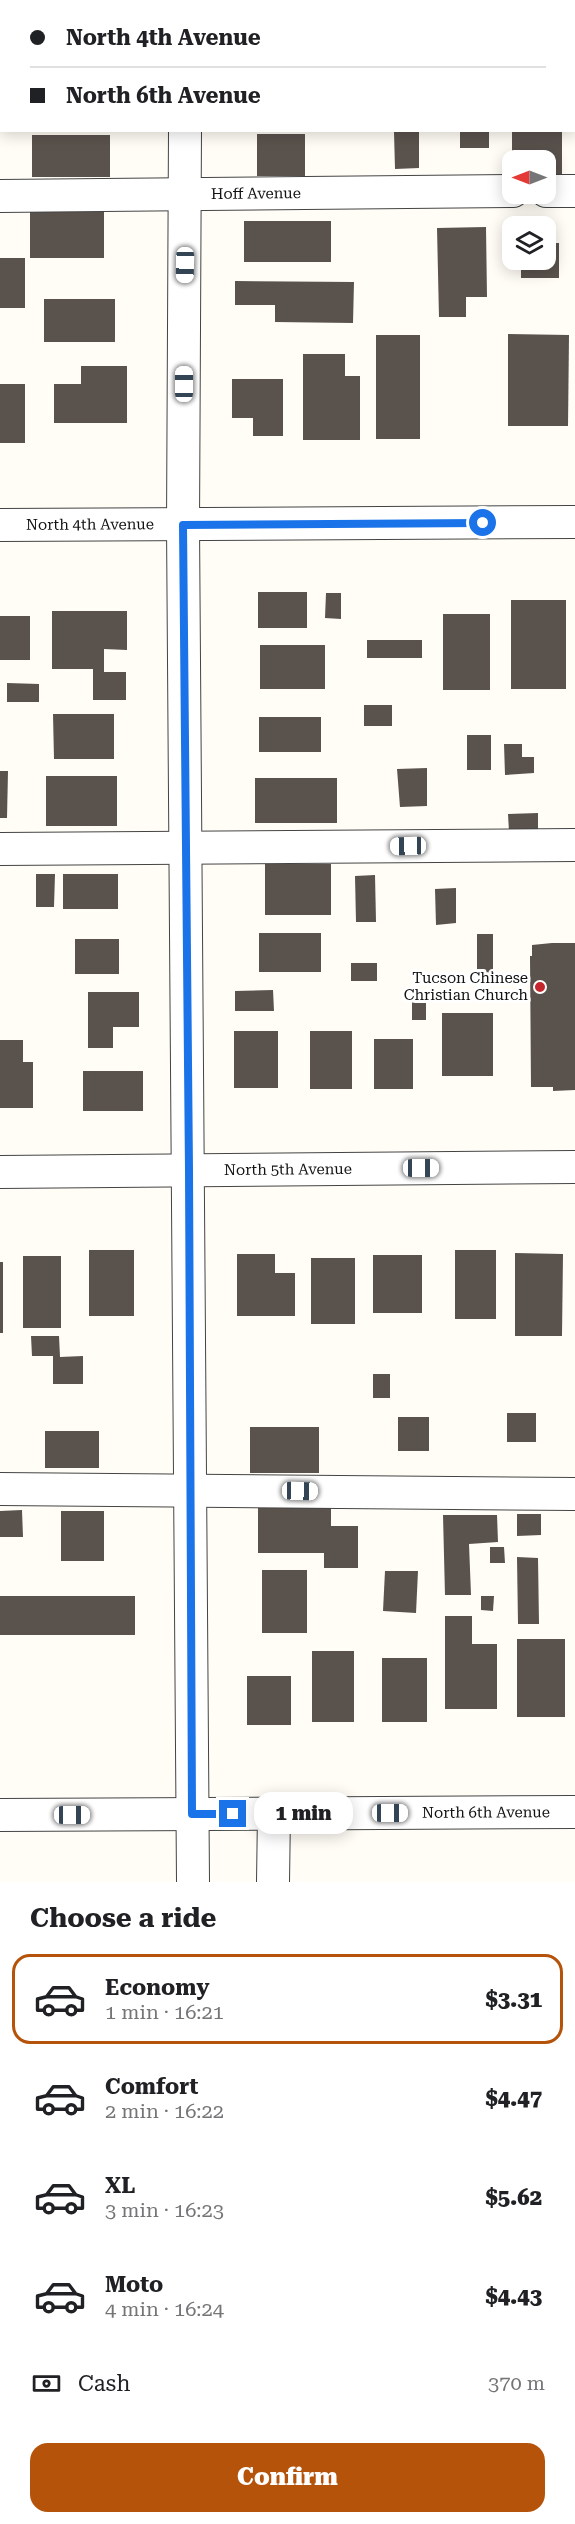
<!DOCTYPE html>
<meta charset="utf-8">
<style>
:root{--surface:#fff;--page:#f6f6f6;--text:#202124;--muted:#757577;--line:#e0e0e0;--accent:#b45309}
body{margin:0;font-family:"Roboto Serif",serif;background:var(--page);color:var(--text);height:100vh;display:flex;flex-direction:column;font-size:22px;white-space:nowrap}
*{box-sizing:border-box;margin:0}
p{font-size:20px;color:var(--muted)}
.icon{flex:none;width:33px;height:33px;fill:none;stroke:currentColor;stroke-width:2;stroke-linecap:round;stroke-linejoin:round}
.map{position:relative;height:1882px;overflow:hidden}
.side{display:flex;flex-direction:column;background:var(--surface);flex:1}
.side>*{flex:none}
.guide{position:absolute;left:0px;top:0px;width:576px;height:132px;box-shadow:0 3px 15px #0003;display:grid;align-content:center;height:132px;padding:0 30px;background:var(--surface)}
.needle{width:39px;rotate:270deg}
.tools{position:absolute;left:502px;top:150px;display:grid;gap:12px}
.tools a{display:grid;place-items:center;width:54px;height:54px;border-radius:12px;background:var(--surface);box-shadow:0 3px 15px #0003;font-size:30px}
.end{position:absolute;width:27px;height:27px;margin:-14px;border:8px solid #1a73e8;background:#fff;box-shadow:0 0 0 3px #fff}
.from{border-radius:50%}
.bubble{position:absolute;height:42px;border-radius:18px;background:var(--surface);box-shadow:0 3px 15px #0003;font-size:20px;font-weight:800;line-height:42px;text-align:center}
.car{position:absolute;width:18px;height:36px;margin:-18px -9px;border-radius:8px;box-shadow:0 0 4px 2px #0007;background:linear-gradient(#fff 24%,#345 0 40%,#fff 0 76%,#345 0 86%,#fff 0)}
.guide b{display:flex;align-items:center;gap:21px;height:57px;font-size:22px}
.guide b+b{border-top:2px solid var(--line)}
.guide i{width:15px;height:15px;background:var(--text)}
ul{padding:0;list-style:none}
li{display:flex;align-items:center;gap:18px;height:90px;margin:0 12px 9px;padding:0 18px;border:3px solid transparent;border-radius:18px}
li div{flex:1}
li b{display:block;font-size:22px}
li em{font-style:normal;font-weight:800}
li.selected{border-color:var(--accent)}
li>.icon{width:54px;height:54px;stroke-width:1.5}
h2{padding:0 30px;font-size:27px;line-height:72px}
.pay{display:flex;align-items:center;gap:15px;height:66px;padding:0 30px;font-size:22px}
.pay p{margin-inline-start:auto}
.cta{display:flex;gap:12px;margin-top:auto;padding:12px 30px}
.cta a{flex:1;height:69px;border-radius:18px;background:var(--accent);color:#fff;font-size:24px;font-weight:800;line-height:69px;text-align:center}
.map>svg:first-child{display:block}
.building{fill:#5a524d}
.lines{fill:none;stroke-linecap:round;stroke-linejoin:round}
.minor-casing{stroke:#444;stroke-width:34}
.minor{stroke:#fff;stroke-width:32}
.route{stroke:#1a73e8;stroke-width:8}
.poi-dot{fill:#c4262e;stroke:#fff;stroke-width:2}
.labels{text-anchor:middle;stroke-width:6;stroke-linejoin:round;paint-order:stroke}
.street-label{font-size:15px;fill:#111;stroke:#fff}
.poi-label{font-size:15px;fill:#111;stroke:#fff;text-anchor:end}
</style>
<div class="map">
<svg width="575" height="1882" viewBox="0 0 575 1882">
<rect width="100%" height="100%" fill="#fffdf5"/>
<g class="building">
<rect x="460" y="130" width="29" height="18"/>
<polygon points="512,130 562,130 562,179 546,179 546,160 512,160"/>
<polygon points="394,132 419,132 419,168 395,169"/>
<rect x="257" y="134" width="48" height="42"/>
<rect x="32" y="135" width="78" height="42"/>
<rect x="30" y="209" width="74" height="49"/>
<rect x="244" y="221" width="87" height="41"/>
<polygon points="486,227 487,297 466,297 466,317 439,317 437,228"/>
<polygon points="546,243 559,243 559,278 521,278 521,260 546,260"/>
<rect x="0" y="258" width="25" height="50"/>
<polygon points="235,281 354,282 353,323 275,322 275,305 235,305"/>
<rect x="44" y="299" width="71" height="43"/>
<polygon points="508,334 569,335 568,426 508,426"/>
<rect x="376" y="335" width="44" height="104"/>
<polygon points="303,354 345,354 345,376 360,376 360,440 303,440"/>
<polygon points="81,366 127,366 127,423 54,423 54,384 81,384"/>
<polygon points="232,379 283,379 283,436 253,436 253,418 232,418"/>
<rect x="0" y="384" width="25" height="59"/>
<rect x="258" y="592" width="49" height="36"/>
<polygon points="326,593 341,593 341,619 325,618"/>
<rect x="511" y="600" width="55" height="89"/>
<polygon points="52,611 127,611 127,650 104,649 104,672 126,672 126,700 93,700 93,669 52,669"/>
<rect x="443" y="614" width="47" height="76"/>
<rect x="0" y="616" width="30" height="44"/>
<rect x="367" y="640" width="55" height="18"/>
<rect x="260" y="645" width="65" height="44"/>
<polygon points="7,683 39,684 39,702 7,702"/>
<rect x="364" y="705" width="28" height="21"/>
<polygon points="53,714 114,714 114,759 54,759"/>
<rect x="259" y="717" width="62" height="35"/>
<rect x="467" y="735" width="24" height="35"/>
<polygon points="504,744 522,744 522,757 534,757 534,773 505,775"/>
<polygon points="427,768 427,806 400,807 397,769"/>
<polygon points="0,771 8,771 7,818 0,818"/>
<rect x="46" y="776" width="71" height="50"/>
<rect x="255" y="778" width="82" height="45"/>
<polygon points="538,813 538,831 509,832 508,814"/>
<rect x="265" y="864" width="66" height="51"/>
<polygon points="36,874 55,874 54,907 36,907"/>
<rect x="63" y="874" width="55" height="35"/>
<polygon points="375,875 376,922 356,922 355,876"/>
<polygon points="456,888 456,923 436,925 435,889"/>
<rect x="259" y="933" width="62" height="39"/>
<polygon points="477,934 493,934 493,980 477,981"/>
<rect x="75" y="939" width="44" height="35"/>
<polygon points="552,943 575,943 575,1090 553,1091 553,1087 531,1087 530,956 532,956 532,945"/>
<rect x="351" y="963" width="26" height="18"/>
<polygon points="273,990 274,1011 235,1011 235,991"/>
<polygon points="88,992 139,992 139,1027 113,1027 113,1048 88,1048"/>
<polygon points="426,992 426,1020 412,1020 412,993"/>
<rect x="442" y="1013" width="51" height="63"/>
<rect x="234" y="1031" width="44" height="57"/>
<rect x="310" y="1031" width="42" height="58"/>
<rect x="374" y="1039" width="39" height="50"/>
<polygon points="0,1040 23,1040 23,1062 33,1062 33,1108 0,1108"/>
<rect x="83" y="1071" width="60" height="40"/>
<rect x="89" y="1250" width="45" height="66"/>
<rect x="455" y="1250" width="41" height="69"/>
<polygon points="515,1253 563,1254 562,1336 515,1336"/>
<polygon points="237,1254 275,1254 275,1273 295,1273 295,1316 237,1316"/>
<rect x="373" y="1255" width="49" height="58"/>
<rect x="23" y="1256" width="38" height="72"/>
<rect x="311" y="1258" width="44" height="66"/>
<rect x="0" y="1262" width="3" height="71"/>
<polygon points="31,1336 59,1336 60,1357 83,1356 83,1384 53,1384 53,1356 32,1356"/>
<rect x="373" y="1374" width="17" height="24"/>
<rect x="507" y="1413" width="29" height="29"/>
<rect x="398" y="1417" width="31" height="34"/>
<rect x="250" y="1427" width="69" height="46"/>
<rect x="45" y="1431" width="54" height="37"/>
<polygon points="258,1508 331,1508 331,1526 358,1526 358,1568 324,1568 324,1553 258,1553"/>
<polygon points="22,1510 23,1537 0,1537 0,1511"/>
<rect x="61" y="1511" width="43" height="50"/>
<polygon points="517,1514 541,1514 541,1535 517,1536"/>
<polygon points="443,1515 497,1515 498,1542 469,1544 471,1595 445,1595"/>
<polygon points="490,1547 504,1547 505,1563 490,1563"/>
<polygon points="517,1557 538,1558 539,1624 518,1624"/>
<rect x="262" y="1570" width="45" height="63"/>
<polygon points="385,1571 418,1571 416,1613 383,1611"/>
<rect x="0" y="1596" width="135" height="39"/>
<polygon points="481,1596 494,1596 493,1611 481,1610"/>
<polygon points="445,1616 472,1616 472,1644 497,1644 497,1709 445,1709"/>
<rect x="517" y="1639" width="48" height="78"/>
<rect x="312" y="1651" width="42" height="71"/>
<rect x="382" y="1658" width="45" height="64"/>
<rect x="247" y="1676" width="44" height="49"/>
</g>
<g class="lines">
<defs>
<g id="minor">
<polyline points="184,0 184,2"/>
<polyline points="185,130 183,525 193,1882"/>
<polyline points="546,191 575,191"/>
<path id="s1" d="M0,196l513,-5"/>
<path id="s2" d="M0,525l575,-3"/>
<polyline points="0,849 575,845"/>
<path id="s3" d="M0,1172l575,-5"/>
<polyline points="0,1489 575,1494"/>
<path id="s4" d="M0,1815l575,-3"/>
<polyline points="273,1882 274,1813"/>
</g>
</defs>
<use href="#minor" class="minor-casing"/>
<use href="#minor" class="minor"/>
</g>
<g class="lines">
<polyline class="route" points="233,1814 192,1814 189,1170 183,525 483,523"/>
</g>
<circle class="poi-dot" cx="540" cy="987" r="6"/>
<g class="labels">
<g class="street-label">
<text dy="5" stroke="none"><textPath href="#s1" startOffset="256">Hoff Avenue</textPath></text>
<text dy="5" stroke="none"><textPath href="#s2" startOffset="90">North 4th Avenue</textPath></text>
<text dy="5" stroke="none"><textPath href="#s3" startOffset="288">North 5th Avenue</textPath></text>
<text dy="5" stroke="none"><textPath href="#s4" startOffset="486">North 6th Avenue</textPath></text>
</g>
<g class="poi-label">
<text x="528" y="983">Tucson Chinese<tspan x="528" dy="17">Christian Church</tspan></text>
</g>
</g>
</svg>
<div class="tools">
<a><svg class="needle" viewBox="-14 -14 28 28"><path d="M0-13l5 13h-10z" fill="#e53935"/><path d="M0 13l5-13h-10z" fill="#757577"/></svg></a>
<a><svg class="icon" aria-label="layers" viewBox="0 0 24 24"><path d="M12 4l9 5-9 5-9-5zM3 14l9 5 9-5"/></svg></a>
</div>
<i class="end from" style="left:483px;top:523px"></i>
<i class="end" style="left:233px;top:1814px"></i>
<div class="bubble" style="left:254px;top:1792px;width:99px">1 min</div>
<i class="car" style="left:185px;top:265px;rotate:181deg"></i>
<i class="car" style="left:184px;top:384px;rotate:0deg"></i>
<i class="car" style="left:408px;top:846px;rotate:269deg"></i>
<i class="car" style="left:421px;top:1168px;rotate:90deg"></i>
<i class="car" style="left:300px;top:1491px;rotate:91deg"></i>
<i class="car" style="left:390px;top:1813px;rotate:90deg"></i>
<i class="car" style="left:72px;top:1815px;rotate:90deg"></i>
<div class="guide">
<b><i class="from"></i>North 4th Avenue</b>
<b><i></i>North 6th Avenue</b>
</div>
</div>
<section class="side">
<h2>Choose a ride</h2>
<ul>
<li class="selected"><svg class="icon" aria-label="car" viewBox="0 0 24 24"><path d="M5 17H2v-5l4-1 3-4h7l3 4 3 1v5h-3M9 17h6M6 11h13"/><circle cx="7" cy="17" r="2"/><circle cx="17" cy="17" r="2"/></svg><div><b>Economy</b><p>1 min · 16:21</p></div><em>$3.31</em></li>
<li><svg class="icon" aria-label="car" viewBox="0 0 24 24"><path d="M5 17H2v-5l4-1 3-4h7l3 4 3 1v5h-3M9 17h6M6 11h13"/><circle cx="7" cy="17" r="2"/><circle cx="17" cy="17" r="2"/></svg><div><b>Comfort</b><p>2 min · 16:22</p></div><em>$4.47</em></li>
<li><svg class="icon" aria-label="car" viewBox="0 0 24 24"><path d="M5 17H2v-5l4-1 3-4h7l3 4 3 1v5h-3M9 17h6M6 11h13"/><circle cx="7" cy="17" r="2"/><circle cx="17" cy="17" r="2"/></svg><div><b>XL</b><p>3 min · 16:23</p></div><em>$5.62</em></li>
<li><svg class="icon" aria-label="car" viewBox="0 0 24 24"><path d="M5 17H2v-5l4-1 3-4h7l3 4 3 1v5h-3M9 17h6M6 11h13"/><circle cx="7" cy="17" r="2"/><circle cx="17" cy="17" r="2"/></svg><div><b>Moto</b><p>4 min · 16:24</p></div><em>$4.43</em></li>
</ul>
<div class="pay"><svg class="icon" aria-label="cash" viewBox="0 0 24 24"><path d="M3 7h18v10H3z"/><circle cx="12" cy="12" r="2"/></svg>Cash<p>370 m</p></div>
<div class="cta"><a>Confirm</a></div>
</section>
